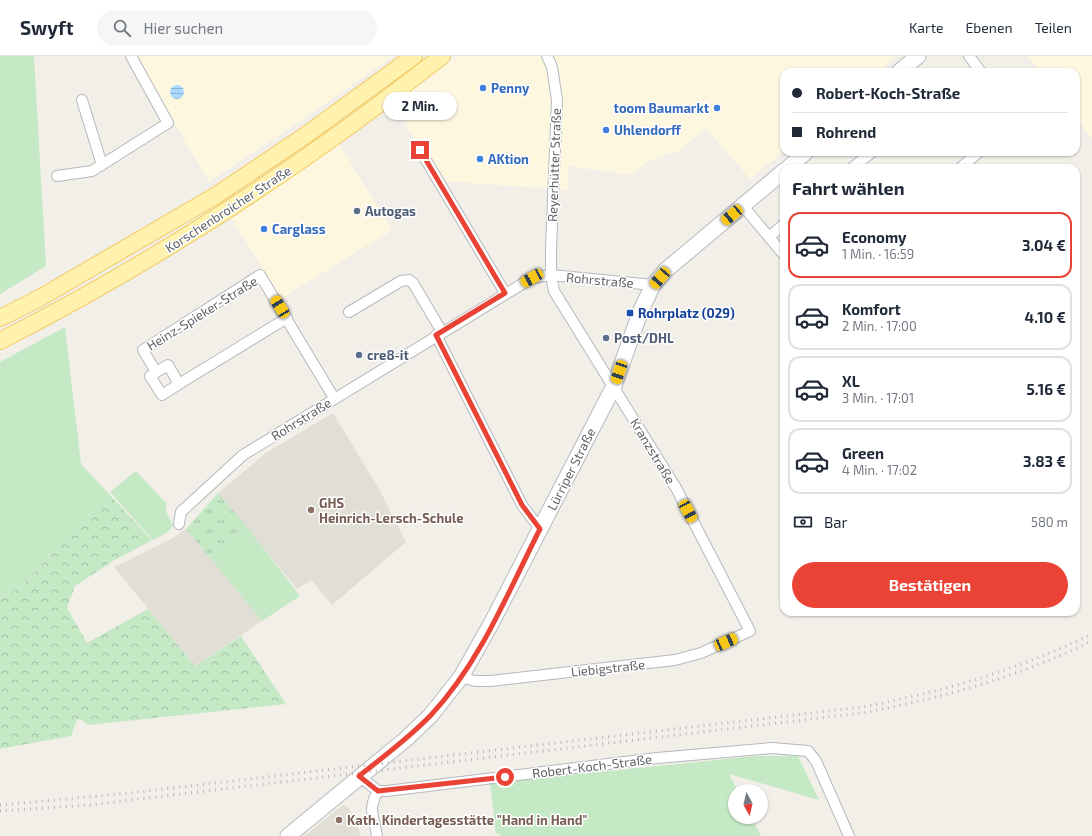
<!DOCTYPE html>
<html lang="de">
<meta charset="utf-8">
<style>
:root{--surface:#fff;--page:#f6f6f7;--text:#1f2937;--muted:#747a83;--line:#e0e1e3;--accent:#ea4335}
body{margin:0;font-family:"Exo 2",sans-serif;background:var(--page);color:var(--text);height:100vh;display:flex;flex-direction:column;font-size:15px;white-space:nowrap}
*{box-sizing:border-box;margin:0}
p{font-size:13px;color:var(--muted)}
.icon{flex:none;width:22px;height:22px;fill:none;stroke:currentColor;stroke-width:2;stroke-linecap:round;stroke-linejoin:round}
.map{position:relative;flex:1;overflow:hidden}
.side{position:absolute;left:780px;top:108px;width:300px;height:452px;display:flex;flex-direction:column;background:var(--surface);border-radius:12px;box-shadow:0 1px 3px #0004}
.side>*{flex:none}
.top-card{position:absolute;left:780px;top:12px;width:300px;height:88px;border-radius:12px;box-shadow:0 1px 3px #0004;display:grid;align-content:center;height:88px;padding:0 12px;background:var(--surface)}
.needle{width:26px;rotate:172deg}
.fabs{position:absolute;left:728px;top:728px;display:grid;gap:8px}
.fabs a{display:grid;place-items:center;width:40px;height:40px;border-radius:50%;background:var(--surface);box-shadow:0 1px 3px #0004;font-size:20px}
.end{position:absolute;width:18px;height:18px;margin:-9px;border:5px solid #ea4335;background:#fff;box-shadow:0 0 0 2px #fff}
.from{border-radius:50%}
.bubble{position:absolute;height:28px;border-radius:14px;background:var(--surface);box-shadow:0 1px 3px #0004;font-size:13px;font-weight:700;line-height:28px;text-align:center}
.car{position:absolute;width:12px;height:24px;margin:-12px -6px;border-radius:5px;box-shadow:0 0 3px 1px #0007;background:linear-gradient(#f5c518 24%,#345 0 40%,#f5c518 0 76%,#345 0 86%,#f5c518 0)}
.top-card b{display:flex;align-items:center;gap:14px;height:38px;font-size:15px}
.top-card b+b{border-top:1px solid var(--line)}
.top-card i{width:10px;height:10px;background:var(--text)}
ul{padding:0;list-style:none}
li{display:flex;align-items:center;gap:12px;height:66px;margin:0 8px 6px;padding:0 4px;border:2px solid var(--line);border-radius:12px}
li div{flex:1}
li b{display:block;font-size:15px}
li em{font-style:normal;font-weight:700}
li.selected{border-color:var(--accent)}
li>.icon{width:36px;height:36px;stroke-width:1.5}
h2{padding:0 12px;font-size:18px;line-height:48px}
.pay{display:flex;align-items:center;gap:10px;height:44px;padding:0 12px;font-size:15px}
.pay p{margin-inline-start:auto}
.button{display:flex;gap:8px;margin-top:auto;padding:8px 12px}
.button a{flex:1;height:46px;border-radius:24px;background:var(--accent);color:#fff;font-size:16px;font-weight:700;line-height:46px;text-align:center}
header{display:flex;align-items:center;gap:24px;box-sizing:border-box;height:56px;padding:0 20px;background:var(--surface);border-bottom:1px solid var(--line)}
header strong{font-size:19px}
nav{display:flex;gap:22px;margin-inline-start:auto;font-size:14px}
.search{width:280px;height:36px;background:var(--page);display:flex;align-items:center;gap:10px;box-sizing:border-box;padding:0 14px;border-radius:22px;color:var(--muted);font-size:15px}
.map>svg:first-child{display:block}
.commercial{fill:#fef7e0}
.education{fill:#e1ded6}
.green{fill:#c5e8c5}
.forest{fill:url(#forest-crowns)}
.park{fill:url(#park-tufts)}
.water{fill:url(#water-rules)}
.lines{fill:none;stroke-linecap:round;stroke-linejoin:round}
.street-casing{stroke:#b5b8bc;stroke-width:12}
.secondary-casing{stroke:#b6babf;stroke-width:17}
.primary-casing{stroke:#f2c960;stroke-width:18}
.street{stroke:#fff;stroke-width:10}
.secondary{stroke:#fff;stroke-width:15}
.primary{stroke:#fff2af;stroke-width:16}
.rail{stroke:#b6b7b8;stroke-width:3;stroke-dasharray:1 5;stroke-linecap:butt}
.route{stroke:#ea4335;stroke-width:5}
.shop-dot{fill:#3f7fe0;stroke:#fff;stroke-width:1.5}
.service-dot{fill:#5c6f8a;stroke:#fff;stroke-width:1.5}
.transit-dot{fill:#1a4fb4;stroke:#fff;stroke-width:1.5}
.education-dot{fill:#8d6e63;stroke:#fff;stroke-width:1.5}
.labels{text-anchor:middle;stroke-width:3;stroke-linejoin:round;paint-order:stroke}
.shop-label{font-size:13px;font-weight:bold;fill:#366cbe;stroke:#fff;text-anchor:start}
.street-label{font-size:13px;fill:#5f6368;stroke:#fff}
.service-label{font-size:13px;font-weight:bold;fill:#4e5e75;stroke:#fff;text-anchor:start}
.transit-label{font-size:13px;font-weight:bold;fill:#164399;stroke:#fff;text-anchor:start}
.education-label{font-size:13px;font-weight:bold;fill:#785e54;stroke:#fff;text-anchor:start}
</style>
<header>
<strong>Swyft</strong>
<div class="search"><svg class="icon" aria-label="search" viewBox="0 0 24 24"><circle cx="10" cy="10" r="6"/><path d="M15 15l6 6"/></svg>Hier suchen</div>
<nav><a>Karte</a><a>Ebenen</a><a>Teilen</a></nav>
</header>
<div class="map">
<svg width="1092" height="780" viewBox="0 0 1092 780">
<defs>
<pattern id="forest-crowns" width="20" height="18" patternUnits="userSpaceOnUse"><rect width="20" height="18" fill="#c5e8c5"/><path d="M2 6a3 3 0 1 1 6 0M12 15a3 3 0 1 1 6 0" fill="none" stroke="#a3c0a4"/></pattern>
<pattern id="park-tufts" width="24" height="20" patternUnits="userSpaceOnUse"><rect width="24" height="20" fill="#c5e8c5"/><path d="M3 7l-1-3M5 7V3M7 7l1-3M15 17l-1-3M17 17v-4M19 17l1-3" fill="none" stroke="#a3c0a4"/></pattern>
<pattern id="water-rules" width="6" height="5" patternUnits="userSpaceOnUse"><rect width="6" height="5" fill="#aadaff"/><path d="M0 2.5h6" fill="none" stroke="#8eb4d2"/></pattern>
</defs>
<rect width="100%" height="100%" fill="#f1efe8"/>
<g class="commercial">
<polygon points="135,0 394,0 286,75 209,126"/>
<polygon points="458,0 897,0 878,16 784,16 784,95 750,123 706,72 680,94 649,105 630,119 569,110 567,134 441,125 393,48"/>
<polygon points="1028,0 1092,0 1092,83 1076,62 1076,16 1041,16"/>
<polygon points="339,88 392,174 281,243 230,160"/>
</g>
<g class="education">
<polygon points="333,357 379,433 406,486 332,549 311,524 297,533 218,437 266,397"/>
<polygon points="186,473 262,565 195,610 114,511 173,482"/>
<polygon points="343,749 349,752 361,780 304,780"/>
</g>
<g class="green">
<polygon points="0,0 34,0 46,210 0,238"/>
<polygon points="65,271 81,408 109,438 19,532 0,542 0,306"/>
<polygon points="136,415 164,445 167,446 165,453 173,470 168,476 153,484 110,436"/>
<polygon points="247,471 300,540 262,565 210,502"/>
<polygon points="756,700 798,700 819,744 729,718 738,735 735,735 735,761 751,761 761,780 500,780 499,777 496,778 490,727"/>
</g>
<polygon class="forest" points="109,438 152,484 113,505 75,530 67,552 87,587 148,553 195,610 241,580 286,648 88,669 82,664 77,663 71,680 0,693 0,542 19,532"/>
<polygon class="park" points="218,437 247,471 210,502 186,473"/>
<circle class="water" cx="177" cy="36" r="7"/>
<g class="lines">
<defs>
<g id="street">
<polyline points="969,0 981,16"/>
<polyline points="82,44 102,109"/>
<polyline points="420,94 505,237"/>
<polyline points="852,112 872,96"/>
<polyline points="960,112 979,96"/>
<polyline points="57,120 92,115 168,67 131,0"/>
<polyline points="743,150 784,199"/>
<polyline points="769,181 784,168"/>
<polyline points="349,256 401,225 409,224 413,227 442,276"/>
<polyline points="436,279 522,449 540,473"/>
<polyline points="156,316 143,294 260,219 334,342"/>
<polyline points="179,328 162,339 150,320 168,309 179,328 287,262"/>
<polyline points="179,468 181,456 243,399 532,222 551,219 653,229"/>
<polyline points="461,621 475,625 491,625 675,604 701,597 750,575 676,432 554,235 551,219 551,193 557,44 552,11 547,0"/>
<polyline points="359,720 378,735 387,735 657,702 772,692 808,695 816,705 849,780"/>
<path d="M377,780c-3,-20 -10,-26 1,-45"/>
</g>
<g id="secondary">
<polyline points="899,16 918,0"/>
<polyline points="788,112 806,96"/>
<polyline points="288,780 406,683 431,659 461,621 492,566 614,330 641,254 653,229 666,214 784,115"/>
</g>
<g id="primary">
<polyline points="0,262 38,243 215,140 306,79 414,0"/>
<path d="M0,285c157,-80 304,-176 442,-285"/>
</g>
</defs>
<use href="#street" class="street-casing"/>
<use href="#secondary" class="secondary-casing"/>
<use href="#primary" class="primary-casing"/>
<use href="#street" class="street"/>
<use href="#secondary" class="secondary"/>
<use href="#primary" class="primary"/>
<g class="rail">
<path d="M0,749l130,-12 732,-86c80,-15 156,-37 230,-73"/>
<path d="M0,755l89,-6 773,-92c80,-15 157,-36 230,-72"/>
</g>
</g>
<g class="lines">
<path class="route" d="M420,94l85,143 -69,42 86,170 18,24c-32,63 -60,134 -109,186 -22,23 -48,42 -72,61l19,15 127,-14"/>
</g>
<g class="shop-dot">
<circle cx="483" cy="32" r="4"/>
<circle cx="717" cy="52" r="4"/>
<circle cx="606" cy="74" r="4"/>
<circle cx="480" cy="103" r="4"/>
<circle cx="264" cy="173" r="4"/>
</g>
<g class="service-dot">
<circle cx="357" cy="155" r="4"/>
<circle cx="606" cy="282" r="4"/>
<circle cx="359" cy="299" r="4"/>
</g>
<rect class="transit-dot" x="626" y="253" width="8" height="8" rx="2"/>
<g class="education-dot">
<circle cx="311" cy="454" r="4"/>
<circle cx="339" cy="764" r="4"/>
</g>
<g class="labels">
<g class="shop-label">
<text x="491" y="37">Penny</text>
<text x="709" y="57" text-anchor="end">toom Baumarkt</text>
<text x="614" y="79">Uhlendorff</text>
<text x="488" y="108">AKtion</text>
<text x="272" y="178">Carglass</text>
</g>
<g class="street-label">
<text transform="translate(554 109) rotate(-88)" y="5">Reyerhütter Straße</text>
<text transform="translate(228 153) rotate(-33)" y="5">Korschenbroicher Straße</text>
<text transform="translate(600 224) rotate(5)" y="5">Rohrstraße</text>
<text transform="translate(202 257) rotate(-32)" y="5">Heinz-Spieker-Straße</text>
<text transform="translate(301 363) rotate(-32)" y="5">Rohrstraße</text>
<text transform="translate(653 395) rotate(59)" y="5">Kranzstraße</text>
<text transform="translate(571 413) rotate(-63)" y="5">Lürriper Straße</text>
<text transform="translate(608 612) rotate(-6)" y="5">Liebigstraße</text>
<text transform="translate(592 710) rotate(-7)" y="5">Robert-Koch-Straße</text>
</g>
<g class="service-label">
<text x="365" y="160">Autogas</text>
<text x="614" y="287">Post/DHL</text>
<text x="367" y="304">cre8-it</text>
</g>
<g class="transit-label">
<text x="638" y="262">Rohrplatz (029)</text>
</g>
<g class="education-label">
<text x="319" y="452">GHS<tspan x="319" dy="15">Heinrich-Lersch-Schule</tspan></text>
<text x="347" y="769">Kath. Kindertagesstätte "Hand in Hand"</text>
</g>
</g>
</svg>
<div class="fabs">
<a><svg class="needle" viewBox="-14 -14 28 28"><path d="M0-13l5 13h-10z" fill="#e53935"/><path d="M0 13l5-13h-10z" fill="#747a83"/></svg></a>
</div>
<i class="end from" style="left:505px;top:721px"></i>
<i class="end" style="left:420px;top:94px"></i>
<div class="bubble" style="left:383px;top:36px;width:74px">2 Min.</div>
<i class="car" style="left:732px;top:159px;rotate:230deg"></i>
<i class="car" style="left:532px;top:222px;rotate:241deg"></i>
<i class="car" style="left:660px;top:222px;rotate:221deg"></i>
<i class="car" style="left:280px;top:251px;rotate:328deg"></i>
<i class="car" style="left:619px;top:316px;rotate:199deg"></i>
<i class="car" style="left:688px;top:455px;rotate:152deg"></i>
<i class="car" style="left:726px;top:586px;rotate:66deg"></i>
<div class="top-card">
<b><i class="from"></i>Robert-Koch-Straße</b>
<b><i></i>Rohrend</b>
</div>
<section class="side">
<h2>Fahrt wählen</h2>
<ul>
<li class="selected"><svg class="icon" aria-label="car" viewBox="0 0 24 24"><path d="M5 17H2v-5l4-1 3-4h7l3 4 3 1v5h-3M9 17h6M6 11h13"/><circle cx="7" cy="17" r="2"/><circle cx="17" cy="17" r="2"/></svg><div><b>Economy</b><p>1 Min. · 16:59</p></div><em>3.04 €</em></li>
<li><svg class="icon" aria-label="car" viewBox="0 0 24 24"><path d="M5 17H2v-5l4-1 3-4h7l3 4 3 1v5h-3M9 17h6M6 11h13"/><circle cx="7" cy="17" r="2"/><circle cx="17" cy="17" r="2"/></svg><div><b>Komfort</b><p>2 Min. · 17:00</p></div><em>4.10 €</em></li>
<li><svg class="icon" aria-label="car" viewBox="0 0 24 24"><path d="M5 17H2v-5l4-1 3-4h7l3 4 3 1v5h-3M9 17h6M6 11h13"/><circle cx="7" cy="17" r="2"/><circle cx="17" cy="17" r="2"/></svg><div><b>XL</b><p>3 Min. · 17:01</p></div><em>5.16 €</em></li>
<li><svg class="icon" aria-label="car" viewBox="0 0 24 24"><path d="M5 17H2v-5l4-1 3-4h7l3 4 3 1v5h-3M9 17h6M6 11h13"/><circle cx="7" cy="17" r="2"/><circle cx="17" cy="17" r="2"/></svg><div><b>Green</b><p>4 Min. · 17:02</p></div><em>3.83 €</em></li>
</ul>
<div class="pay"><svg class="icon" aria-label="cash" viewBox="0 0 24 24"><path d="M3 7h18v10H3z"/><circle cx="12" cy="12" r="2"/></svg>Bar<p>580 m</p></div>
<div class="button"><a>Bestätigen</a></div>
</section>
</div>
